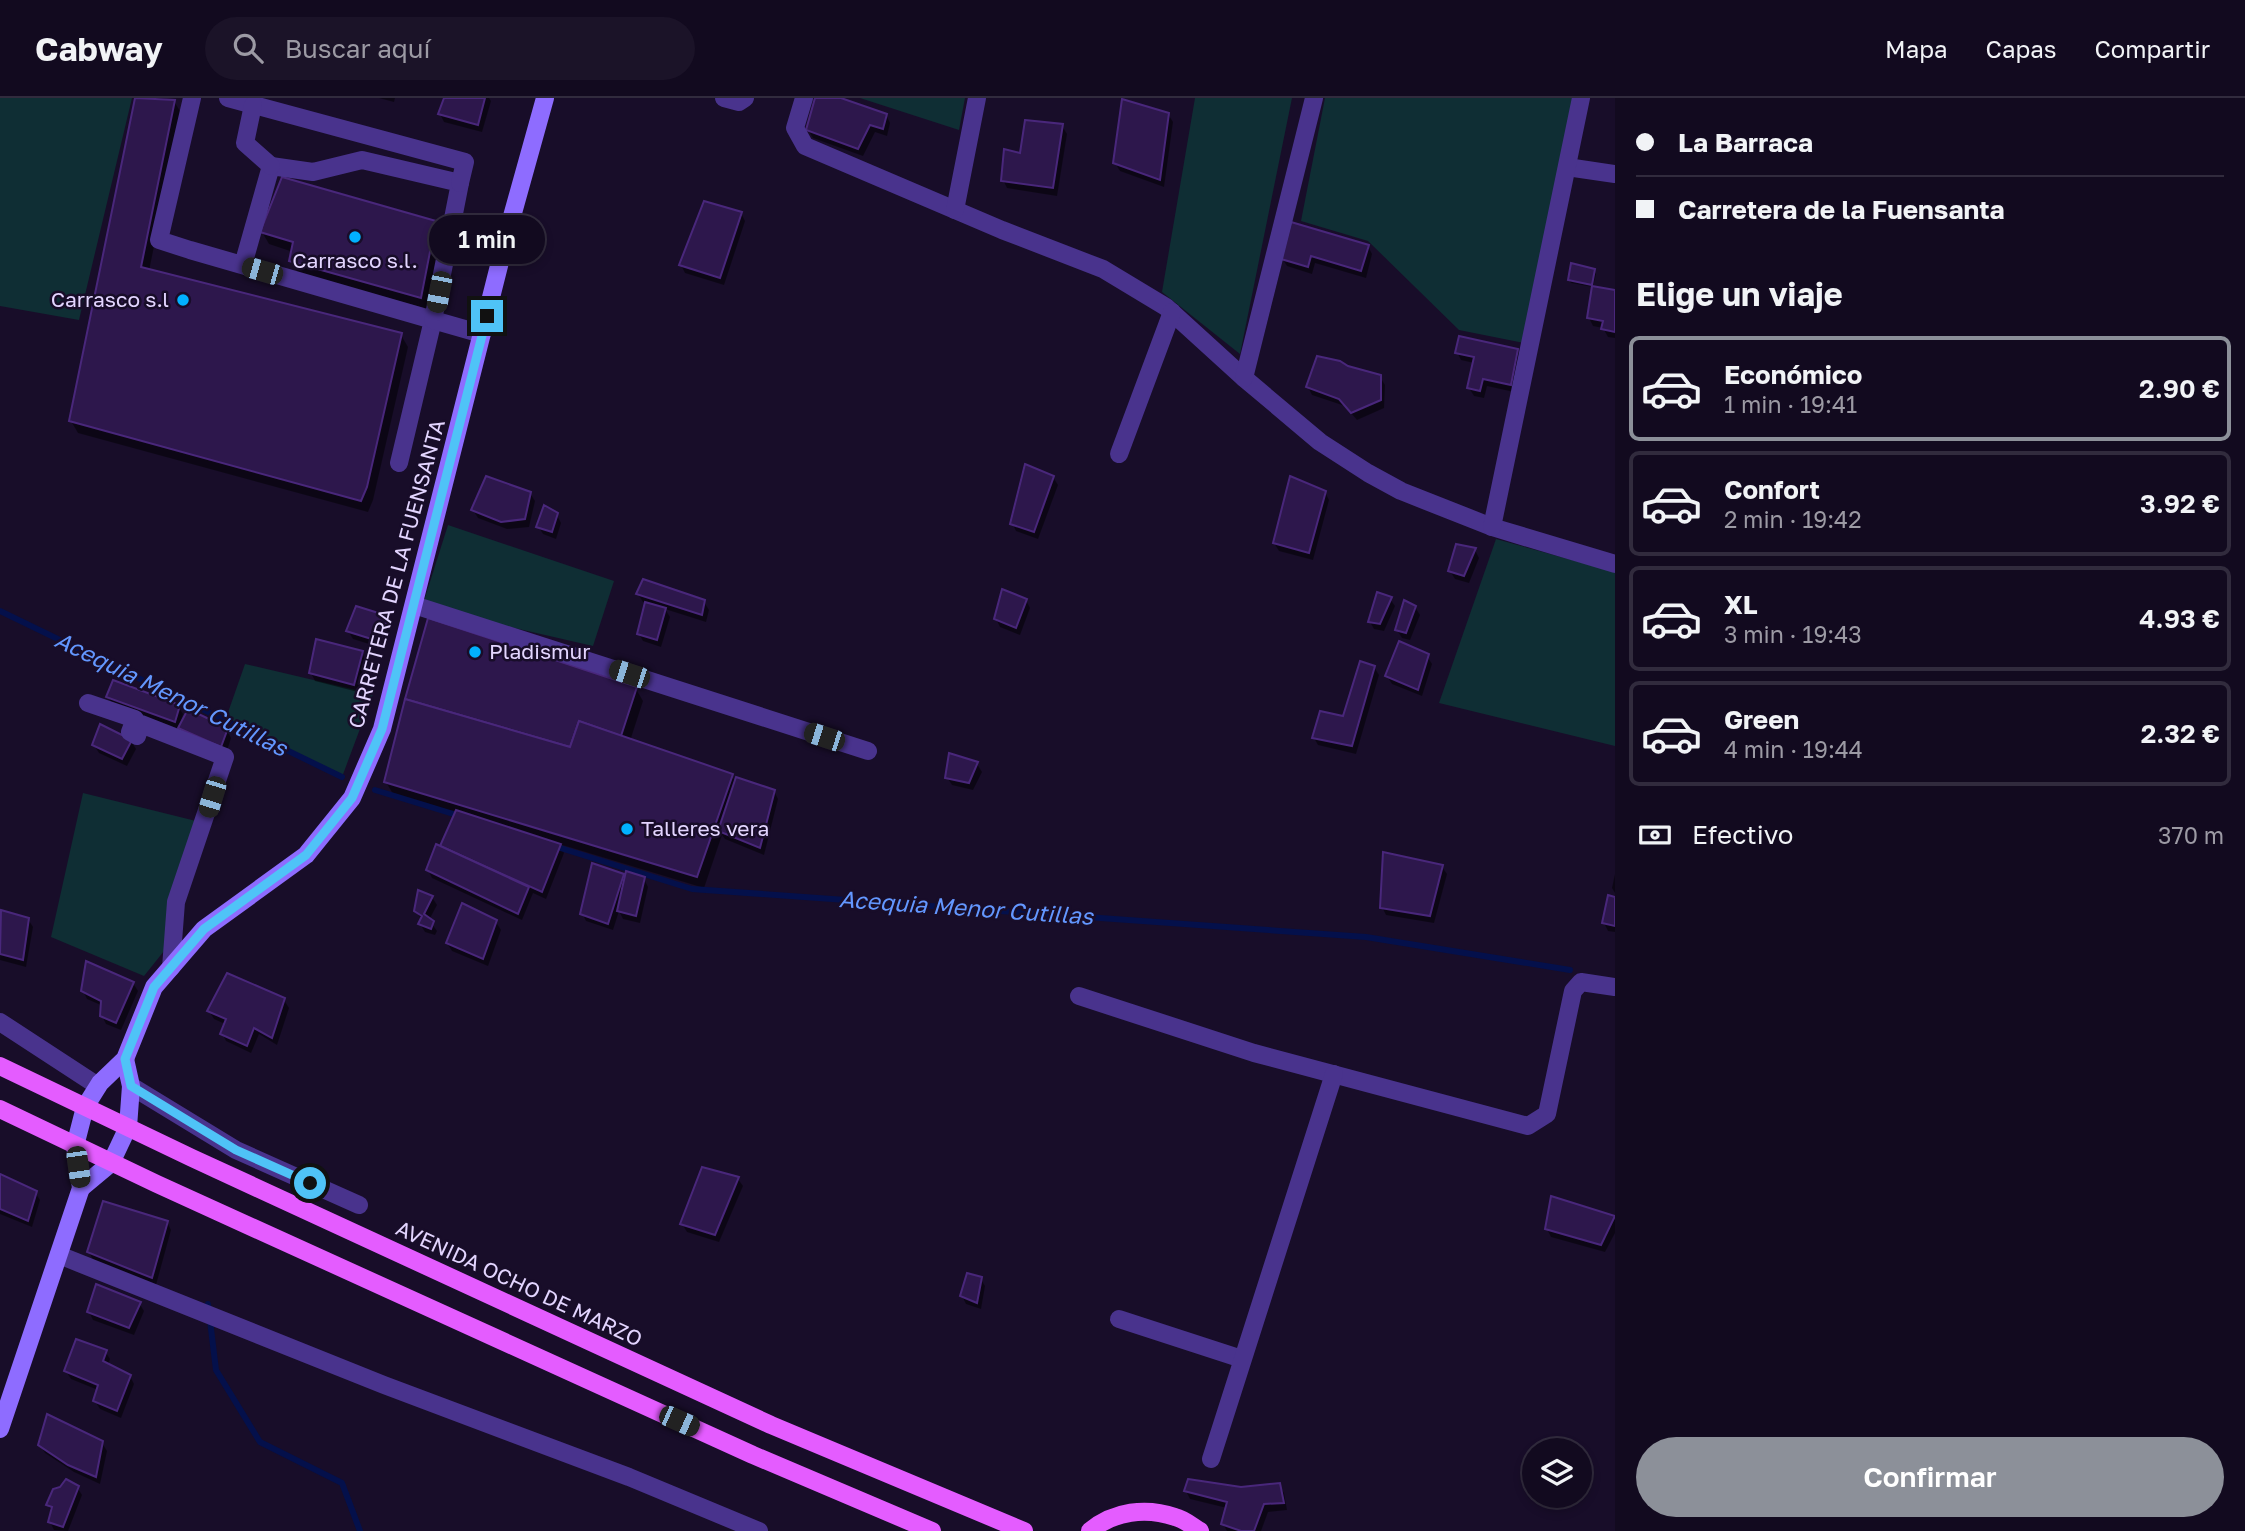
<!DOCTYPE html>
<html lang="es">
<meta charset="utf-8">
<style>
:root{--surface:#120a1f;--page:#1b1328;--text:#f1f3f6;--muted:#9c9aa4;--line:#312b3d;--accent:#8c9099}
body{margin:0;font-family:"Golos Text",sans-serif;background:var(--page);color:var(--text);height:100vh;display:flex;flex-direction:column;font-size:26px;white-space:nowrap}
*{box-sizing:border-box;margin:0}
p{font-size:23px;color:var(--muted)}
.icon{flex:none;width:38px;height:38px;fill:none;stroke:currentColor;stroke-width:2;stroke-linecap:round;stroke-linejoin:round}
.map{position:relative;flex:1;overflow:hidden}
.sheet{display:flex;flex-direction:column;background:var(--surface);width:630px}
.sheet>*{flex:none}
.guide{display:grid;align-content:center;height:154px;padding:0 21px;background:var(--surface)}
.fabs{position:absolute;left:1522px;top:1340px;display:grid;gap:14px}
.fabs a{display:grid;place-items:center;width:70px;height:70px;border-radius:50%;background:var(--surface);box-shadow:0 4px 10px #0003,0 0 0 2px var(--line);font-size:35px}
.end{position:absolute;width:32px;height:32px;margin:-16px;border:9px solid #4fc3f7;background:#111;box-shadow:0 0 0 4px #111}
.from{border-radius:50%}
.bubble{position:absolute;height:49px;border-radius:24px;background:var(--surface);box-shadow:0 4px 10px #0003,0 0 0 2px var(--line);font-size:23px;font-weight:600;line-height:49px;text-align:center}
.car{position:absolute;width:21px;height:42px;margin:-21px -10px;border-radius:9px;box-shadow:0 0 5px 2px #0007;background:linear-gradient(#222 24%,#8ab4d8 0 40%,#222 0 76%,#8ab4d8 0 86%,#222 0)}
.guide b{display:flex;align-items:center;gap:24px;height:66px;font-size:26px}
.guide b+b{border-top:2px solid var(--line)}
.guide i{width:18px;height:18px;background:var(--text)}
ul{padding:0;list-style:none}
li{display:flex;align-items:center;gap:21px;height:105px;margin:0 14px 10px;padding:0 7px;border:4px solid var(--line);border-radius:10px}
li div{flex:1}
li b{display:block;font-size:26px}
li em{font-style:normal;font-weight:600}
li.current{border-color:var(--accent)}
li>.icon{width:63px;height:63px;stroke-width:1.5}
h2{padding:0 21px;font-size:32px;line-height:84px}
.pay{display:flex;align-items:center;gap:18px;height:77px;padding:0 21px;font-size:26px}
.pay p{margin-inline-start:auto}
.cta{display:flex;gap:14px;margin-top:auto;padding:14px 21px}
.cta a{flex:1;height:80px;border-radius:42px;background:var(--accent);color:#fff;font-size:28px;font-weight:600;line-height:80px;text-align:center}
header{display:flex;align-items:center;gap:42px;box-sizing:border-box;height:98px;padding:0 35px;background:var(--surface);border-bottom:2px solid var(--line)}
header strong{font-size:33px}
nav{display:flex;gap:38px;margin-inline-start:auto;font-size:24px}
.search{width:490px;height:63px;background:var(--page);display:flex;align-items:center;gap:18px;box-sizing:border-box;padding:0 24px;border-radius:38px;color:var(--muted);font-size:26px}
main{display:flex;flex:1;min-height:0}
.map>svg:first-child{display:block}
.green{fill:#0f2e34}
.shadow{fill:#0007}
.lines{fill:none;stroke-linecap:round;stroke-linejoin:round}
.stream{stroke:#04104b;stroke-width:6}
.building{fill:#2d174c;stroke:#49277b;stroke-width:2}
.minor{stroke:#49338d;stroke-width:18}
.secondary{stroke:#8e6cff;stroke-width:18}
.primary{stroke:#e45cff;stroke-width:18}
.route{stroke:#4fc3f7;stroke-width:9}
.poi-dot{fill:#01b1ff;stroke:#180d29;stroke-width:2.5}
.labels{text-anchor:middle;stroke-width:5;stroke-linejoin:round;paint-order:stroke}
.poi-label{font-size:21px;fill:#e3d5ff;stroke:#180d29;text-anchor:start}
.street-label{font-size:21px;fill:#e3d5ff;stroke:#180d29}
.water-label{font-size:23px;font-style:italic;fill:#6397ff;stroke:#180d29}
</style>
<header>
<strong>Cabway</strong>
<div class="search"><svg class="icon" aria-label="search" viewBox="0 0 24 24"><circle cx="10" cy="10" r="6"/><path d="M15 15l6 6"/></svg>Buscar aquí</div>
<nav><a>Mapa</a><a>Capas</a><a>Compartir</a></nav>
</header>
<main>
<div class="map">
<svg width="1615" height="1433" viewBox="0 0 1615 1433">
<rect width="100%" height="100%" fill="#180d29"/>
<g class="green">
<polygon points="0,0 132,0 79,222 0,208"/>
<polygon points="860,0 965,0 959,32"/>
<polygon points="1195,0 1292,0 1240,256 1162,194"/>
<polygon points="1325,0 1573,0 1524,245 1459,232 1368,143 1301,123"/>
<polygon points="448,427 614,483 593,548 422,509"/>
<polygon points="1496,441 1615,474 1615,648 1439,605"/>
<polygon points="245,566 373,596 342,679 225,623"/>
<polygon points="83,695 196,723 164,853 144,878 51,839"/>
</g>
<g class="shadow">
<polygon points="137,0 161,0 174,3 181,15 149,173 401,237 408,249 373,402 368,414 78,335 71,323"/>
<polygon points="379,0 395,0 394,4"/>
<polygon points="446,0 489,0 491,3 482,34 444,24 440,16"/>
<polygon points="817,0 836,0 886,17 890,25 887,38 875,34 863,58 813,40 808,32"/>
<polygon points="1168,16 1173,24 1164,89 1120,73 1115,65"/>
<polygon points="1062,28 1067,36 1057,98 1007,90 1003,82"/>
<polygon points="741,115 745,123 724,187 685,175 681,167"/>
<polygon points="435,124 442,137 428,211 298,175 291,162 293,154 269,146 262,134"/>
<polygon points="1368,148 1372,156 1366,180 1315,165 1312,176 1287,168 1282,160"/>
<polygon points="1594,172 1596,176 1593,189 1571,185 1569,182"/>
<polygon points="1615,193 1615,240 1608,239 1603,230 1593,228 1589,220"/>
<polygon points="1517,253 1522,261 1514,294 1487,288 1484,300 1474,298 1469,290 1474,265 1461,262 1457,254"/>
<polygon points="1348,270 1380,279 1385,287 1384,310 1357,322 1345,308 1312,297 1308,289"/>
<polygon points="1053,379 1058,387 1038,441 1016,433 1012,425"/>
<polygon points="1325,394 1329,402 1313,462 1279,453 1274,445"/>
<polygon points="530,395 535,403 529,429 507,431 478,420 473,412"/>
<polygon points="557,417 561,425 556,441 543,436 538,428"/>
<polygon points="1475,452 1479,460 1469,485 1455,481 1450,473"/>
<polygon points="638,496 704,504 709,512 706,524 665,511 670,519 661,549 643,543 639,536 647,505 643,504"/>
<polygon points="1390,501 1395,508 1384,533 1374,531 1370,524"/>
<polygon points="1026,502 1030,510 1020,537 1000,529 996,521"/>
<polygon points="1415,509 1420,517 1410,542 1402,540 1397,532"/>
<polygon points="387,519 391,527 385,551 353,541 348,533"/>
<polygon points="361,554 366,562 358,594 315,583 311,575"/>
<polygon points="1427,558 1432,566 1422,598 1392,586 1387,578"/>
<polygon points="1374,569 1379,577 1356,656 1318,647 1314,640 1344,620"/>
<polygon points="636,591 643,603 630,643 732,678 736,685 774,693 778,701 764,757 725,741 722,737 704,790 559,746 564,755 546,801 533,795 522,822 432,780 428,772 441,750 456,715 393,696 386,684"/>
<polygon points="108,598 178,608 183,616 180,626 227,632 231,640 226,656 185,637 180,629 179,631 112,606"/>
<polygon points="131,643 136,651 127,668 99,655 94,647"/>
<polygon points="951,658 977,666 982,674 973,692 952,687 947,679"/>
<polygon points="1442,769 1447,776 1434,825 1386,817 1382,809"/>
<polygon points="1615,776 1615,795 1612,790"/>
<polygon points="623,777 626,782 644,781 648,789 640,825 623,821 619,813 613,832 586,823 582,815"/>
<polygon points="432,799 437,807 429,822 437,833 435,837 425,834 420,826 422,822 416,813"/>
<polygon points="1615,801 1615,834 1608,833 1604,825"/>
<polygon points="2,814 28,821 33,829 26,869 0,862"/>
<polygon points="496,824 501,832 488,868 452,853 447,845"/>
<polygon points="133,885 138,893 121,932 106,926 102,918 103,908 87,901 83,893"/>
<polygon points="284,902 289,910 277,947 259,936 251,955 226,943 222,935 225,926 214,921 209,913"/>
<polygon points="0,1078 35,1094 40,1102 32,1129 0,1116"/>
<polygon points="738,1081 743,1088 719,1144 687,1134 682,1126"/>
<polygon points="1553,1101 1615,1119 1615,1135 1605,1154 1551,1139 1547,1131"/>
<polygon points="167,1124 171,1132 156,1187 93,1162 89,1154"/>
<polygon points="980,1180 985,1188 981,1211 966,1206 962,1198"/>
<polygon points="139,1205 144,1213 134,1237 93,1222 89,1214"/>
<polygon points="105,1253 110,1261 108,1267 130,1278 134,1286 121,1320 100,1311 95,1303 98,1292 71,1281 66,1273"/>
<polygon points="102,1345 107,1353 100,1386 74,1374 45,1355 40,1347"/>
<polygon points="1279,1387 1284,1395 1287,1412 1268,1414 1261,1433 1227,1433 1223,1426 1227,1410 1190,1401 1186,1393"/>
<polygon points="77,1389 82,1397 68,1433 54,1432 50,1424 52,1415 48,1407"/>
</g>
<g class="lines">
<g class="stream">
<polyline points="0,513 342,679"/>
<polyline points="375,692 460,718"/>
<polyline points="554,748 692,791 1366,839 1570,872"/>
<polyline points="208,1206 216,1272 260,1344 342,1385 360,1433"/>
</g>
</g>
<g class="building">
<polygon points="135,0 175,2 141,169 402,235 367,389 361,403 69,323"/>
<polygon points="444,0 485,0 478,27 438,16"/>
<polygon points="815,0 841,0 887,16 883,31 870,27 858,51 806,32"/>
<polygon points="1122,1 1169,15 1160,82 1113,65"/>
<polygon points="1025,22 1063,26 1053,90 1001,83 1004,51 1020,55"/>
<polygon points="282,79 436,123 421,200 289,163 293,144 260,134"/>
<polygon points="704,103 742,114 720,180 679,167"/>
<polygon points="1291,124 1369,147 1361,173 1311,158 1308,169 1281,161"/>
<polygon points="1571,165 1595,171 1592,187 1568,182"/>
<polygon points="1592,188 1615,192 1615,234 1601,231 1603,223 1587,220"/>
<polygon points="1459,238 1518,251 1511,287 1483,281 1480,293 1467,290 1474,259 1455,255"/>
<polygon points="1317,258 1340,263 1348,268 1381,277 1381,302 1351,315 1339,301 1306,289"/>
<polygon points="1025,366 1054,378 1034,434 1010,426"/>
<polygon points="486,378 531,394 525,421 501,424 471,412"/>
<polygon points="1290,378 1326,393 1309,455 1273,445"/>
<polygon points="544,407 558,415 552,434 536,429"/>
<polygon points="1456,446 1476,450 1464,478 1448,473"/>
<polygon points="643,481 705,502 702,517 636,496"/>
<polygon points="1002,491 1027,501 1016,530 994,521"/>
<polygon points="1377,494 1392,499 1380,526 1368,524"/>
<polygon points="1404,502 1416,508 1406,535 1395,532"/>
<polygon points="645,504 666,510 657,542 637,536"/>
<polygon points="356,508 388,518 381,544 346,533"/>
<polygon points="428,520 637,589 621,638 579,623 570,649 405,601"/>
<polygon points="316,541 363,553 354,587 309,575"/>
<polygon points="1399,543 1429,556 1418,592 1385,578"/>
<polygon points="1360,563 1375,568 1352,648 1312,640 1320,613 1343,618"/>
<polygon points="113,582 180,607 175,624 106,599"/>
<polygon points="405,601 570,649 579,623 733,676 697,779 384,684"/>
<polygon points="188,611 228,630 221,649 178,630"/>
<polygon points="100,626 132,642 122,661 92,647"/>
<polygon points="949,655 978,664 969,685 945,680"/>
<polygon points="736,679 775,692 760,750 718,733"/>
<polygon points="456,712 561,746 542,794 440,748"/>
<polygon points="436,746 529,789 518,816 426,772"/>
<polygon points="1383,754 1443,767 1430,818 1380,810"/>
<polygon points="592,765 624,776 608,826 580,816"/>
<polygon points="626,773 645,779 636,818 617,813"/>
<polygon points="418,792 433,798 424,816 434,823 431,831 418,826 422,818 414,813"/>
<polygon points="1608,797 1615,799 1615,828 1602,825"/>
<polygon points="462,805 497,822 483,861 446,845"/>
<polygon points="1,812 29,820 23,862 0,856"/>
<polygon points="86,863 134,884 116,925 100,918 101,903 81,893"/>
<polygon points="227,875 285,900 272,940 254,930 247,948 220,936 226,921 207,913"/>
<polygon points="702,1069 739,1079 715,1137 680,1126"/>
<polygon points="0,1076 37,1093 28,1123 0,1111"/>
<polygon points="1551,1098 1615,1118 1601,1147 1545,1131"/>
<polygon points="103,1103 168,1123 152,1180 87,1154"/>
<polygon points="967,1175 982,1179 977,1205 960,1198"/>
<polygon points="96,1186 141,1204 129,1230 87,1214"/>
<polygon points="76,1241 107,1252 103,1263 131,1277 117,1313 93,1303 98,1287 64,1273"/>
<polygon points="47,1316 103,1343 96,1379 68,1367 38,1347"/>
<polygon points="66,1381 79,1388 63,1429 48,1424 52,1409 46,1407 53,1391 60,1389"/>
<polygon points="1188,1381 1241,1389 1280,1385 1284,1405 1264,1406 1254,1433 1241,1433 1221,1426 1227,1404 1184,1393"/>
</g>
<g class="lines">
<g class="minor">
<polyline points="192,0 159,142 190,152 433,222 460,85 362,62 313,74 271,68 243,167 433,222 399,365"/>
<polyline points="228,0 465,64 460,85"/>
<polyline points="724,0 739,4 745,0"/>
<polyline points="804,0 795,30 805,48 1002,132 1103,171 1166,209 1244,280 1320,344 1368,375 1401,393 1492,429 1615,466"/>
<polyline points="253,7 245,45 271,68"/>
<polyline points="1567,69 1615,76"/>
<polyline points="955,112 977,0"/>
<polyline points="433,222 482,236"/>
<polyline points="1244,280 1314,0"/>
<polyline points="1119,356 1172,214"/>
<polyline points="1492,429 1581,0"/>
<polyline points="414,507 868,653"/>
<polyline points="88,605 135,621 130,634 137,638 141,626 225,659 176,804 171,870"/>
<polyline points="1079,898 1254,955 1528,1028 1547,1016 1573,893 1581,884 1615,889"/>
<polyline points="0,924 98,988"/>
<polyline points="131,988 236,1052 359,1107"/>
<polyline points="59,1157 384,1287 629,1379 759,1433"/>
<polyline points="1119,1221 1242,1261"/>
<polyline points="1211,1361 1334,976"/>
</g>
<g class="secondary">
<polyline points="81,1090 111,1065 128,1029 131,988 125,961"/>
<polyline points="0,1331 81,1090 75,1048 85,1009 100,985 125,961 154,889 204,831 306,757 352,700 382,631 506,140 545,0"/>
</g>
<g class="primary">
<polyline points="0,968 192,1060 771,1327 1024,1433"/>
<polyline points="0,1011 157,1086 753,1357 932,1433"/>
<path d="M1090,1433c24,-20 56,-24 85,-14 9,2 17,9 25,14"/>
</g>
</g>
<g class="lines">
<polyline class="route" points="310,1085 236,1052 131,988 125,961 154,889 204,831 306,757 352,700 382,631 487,218"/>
</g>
<g class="poi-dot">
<circle cx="355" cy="139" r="7"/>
<circle cx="183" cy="202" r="7"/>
<circle cx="475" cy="554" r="7"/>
<circle cx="627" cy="731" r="7"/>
</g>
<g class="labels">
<g class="poi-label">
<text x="355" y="170" text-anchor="middle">Carrasco s.l.</text>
<text x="169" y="209" text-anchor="end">Carrasco s.l</text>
<text x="489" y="561">Pladismur</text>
<text x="641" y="738">Talleres vera</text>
</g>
<g class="street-label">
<text transform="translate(397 476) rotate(-75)" y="7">CARRETERA DE LA FUENSANTA</text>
<text transform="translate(519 1186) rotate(25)" y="7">AVENIDA OCHO DE MARZO</text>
</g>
<g class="water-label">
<text transform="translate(171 596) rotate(26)" y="8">Acequia Menor Cutillas</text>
<text transform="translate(966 810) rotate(4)" y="8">Acequia Menor Cutillas</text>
</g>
</g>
</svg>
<div class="fabs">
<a><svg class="icon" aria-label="layers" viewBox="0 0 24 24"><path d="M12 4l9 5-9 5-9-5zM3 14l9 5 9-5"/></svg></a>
</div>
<i class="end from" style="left:310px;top:1085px"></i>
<i class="end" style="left:487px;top:218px"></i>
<div class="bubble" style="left:429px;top:117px;width:116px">1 min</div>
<i class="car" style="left:262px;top:173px;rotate:286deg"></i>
<i class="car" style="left:439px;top:194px;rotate:191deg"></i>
<i class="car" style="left:629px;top:576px;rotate:288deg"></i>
<i class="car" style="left:824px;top:639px;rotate:288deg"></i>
<i class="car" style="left:212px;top:699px;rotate:197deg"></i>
<i class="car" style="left:78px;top:1069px;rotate:172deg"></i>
<i class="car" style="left:679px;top:1323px;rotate:114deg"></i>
</div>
<section class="sheet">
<div class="guide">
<b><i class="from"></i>La Barraca</b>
<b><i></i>Carretera de la Fuensanta</b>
</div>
<h2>Elige un viaje</h2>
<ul>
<li class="current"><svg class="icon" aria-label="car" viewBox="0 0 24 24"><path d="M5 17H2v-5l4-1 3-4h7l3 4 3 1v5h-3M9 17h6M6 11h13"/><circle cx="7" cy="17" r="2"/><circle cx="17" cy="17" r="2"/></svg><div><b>Económico</b><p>1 min · 19:41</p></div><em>2.90 €</em></li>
<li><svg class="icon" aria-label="car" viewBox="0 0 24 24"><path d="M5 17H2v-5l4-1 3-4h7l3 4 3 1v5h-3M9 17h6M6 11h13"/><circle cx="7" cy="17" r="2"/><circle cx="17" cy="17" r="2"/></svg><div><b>Confort</b><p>2 min · 19:42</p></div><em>3.92 €</em></li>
<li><svg class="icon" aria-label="car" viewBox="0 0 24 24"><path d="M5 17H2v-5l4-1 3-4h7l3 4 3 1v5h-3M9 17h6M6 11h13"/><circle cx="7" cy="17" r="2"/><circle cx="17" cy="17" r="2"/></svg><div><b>XL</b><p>3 min · 19:43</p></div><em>4.93 €</em></li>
<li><svg class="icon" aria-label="car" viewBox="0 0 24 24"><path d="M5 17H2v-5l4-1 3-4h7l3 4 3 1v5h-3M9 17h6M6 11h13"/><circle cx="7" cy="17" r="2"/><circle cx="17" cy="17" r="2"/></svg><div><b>Green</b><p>4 min · 19:44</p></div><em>2.32 €</em></li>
</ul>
<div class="pay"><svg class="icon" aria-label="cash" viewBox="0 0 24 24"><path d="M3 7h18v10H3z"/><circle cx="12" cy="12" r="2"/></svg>Efectivo<p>370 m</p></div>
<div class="cta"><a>Confirmar</a></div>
</section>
</main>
